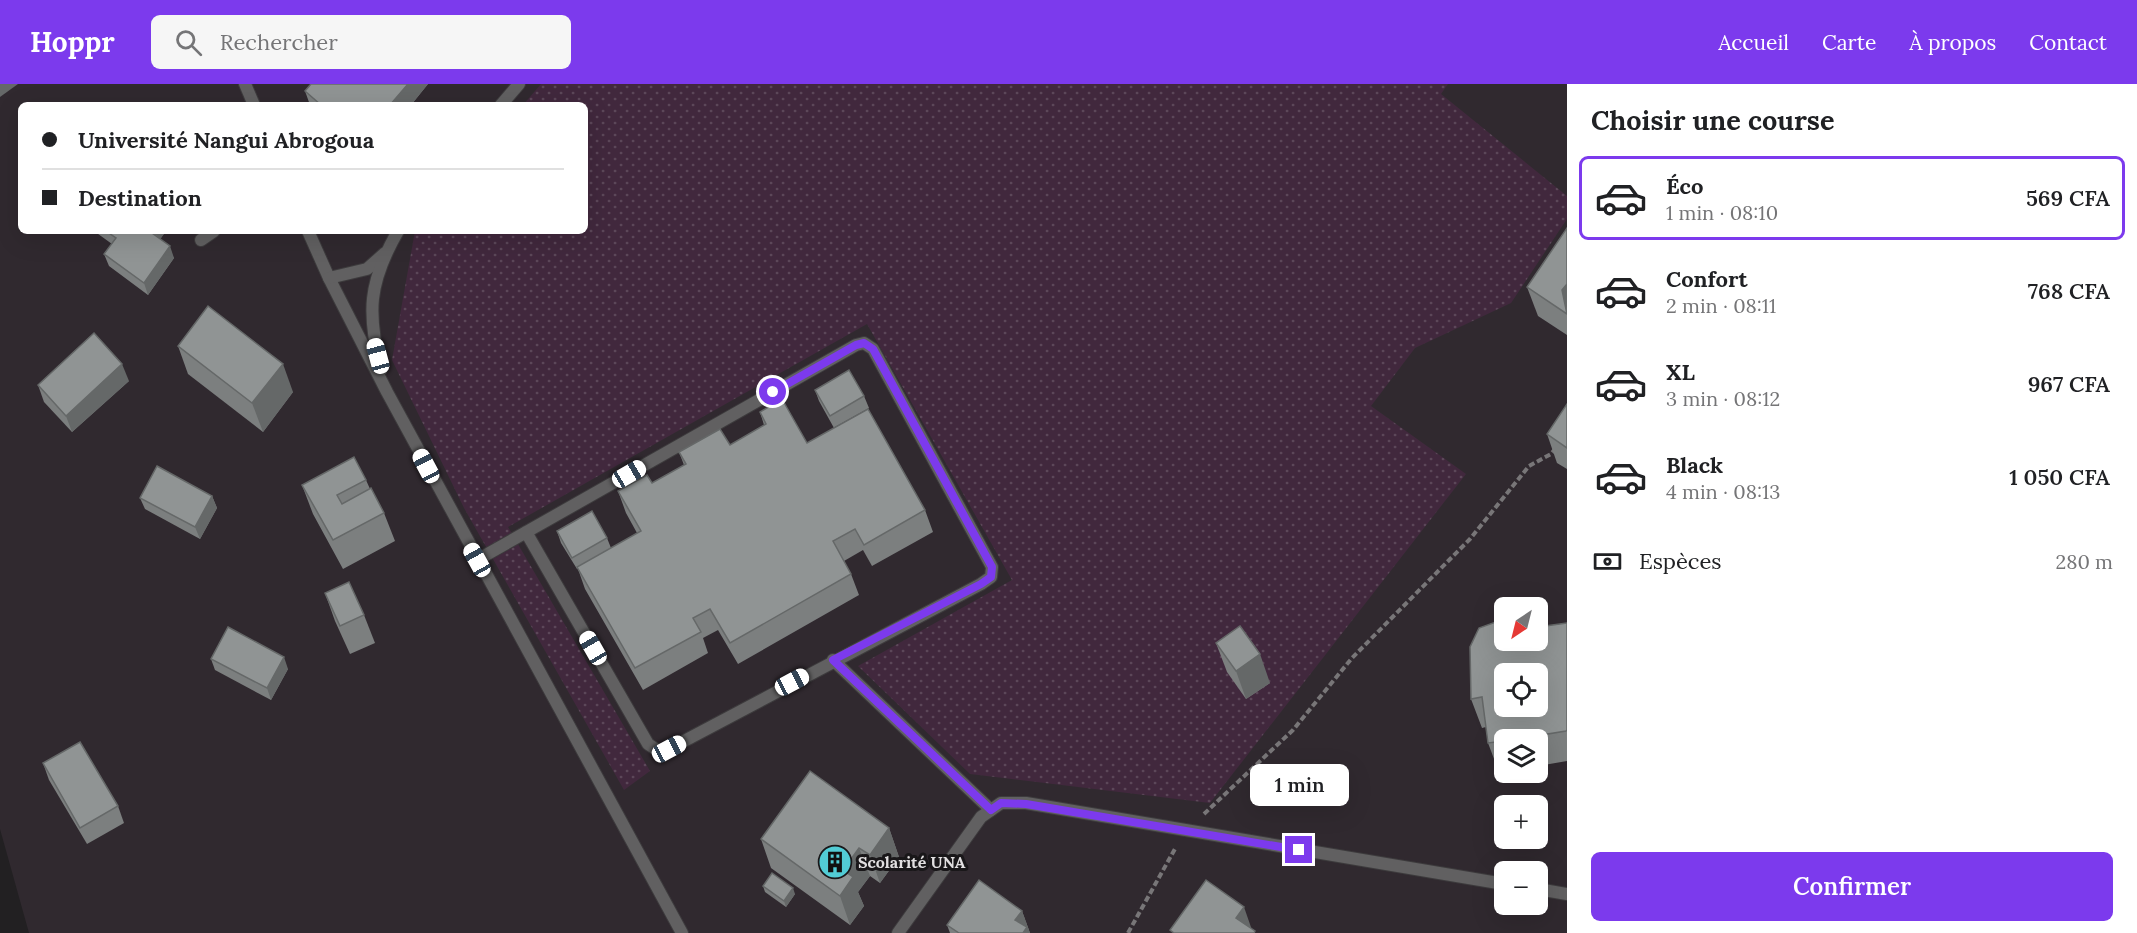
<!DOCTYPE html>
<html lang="fr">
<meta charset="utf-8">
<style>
:root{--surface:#fff;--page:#f6f6f6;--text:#202124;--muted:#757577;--line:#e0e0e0;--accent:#7c3aed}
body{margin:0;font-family:Lora,serif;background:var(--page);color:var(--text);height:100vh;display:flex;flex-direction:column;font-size:22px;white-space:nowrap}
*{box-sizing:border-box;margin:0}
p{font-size:20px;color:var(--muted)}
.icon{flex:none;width:33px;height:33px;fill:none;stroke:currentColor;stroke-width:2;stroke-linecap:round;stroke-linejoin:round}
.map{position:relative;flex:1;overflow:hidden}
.details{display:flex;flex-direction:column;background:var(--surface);width:570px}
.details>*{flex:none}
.hud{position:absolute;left:18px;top:18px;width:570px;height:132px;border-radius:9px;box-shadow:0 6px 24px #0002;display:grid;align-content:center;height:132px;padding:0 24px;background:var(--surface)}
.needle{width:39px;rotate:215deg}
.buttons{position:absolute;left:1494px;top:513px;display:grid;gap:12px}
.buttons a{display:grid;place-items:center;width:54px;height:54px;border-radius:9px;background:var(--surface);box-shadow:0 6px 24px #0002;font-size:30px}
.end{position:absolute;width:27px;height:27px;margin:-14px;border:8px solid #7c3aed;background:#fff;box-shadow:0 0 0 3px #fff}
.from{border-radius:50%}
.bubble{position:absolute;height:42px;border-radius:9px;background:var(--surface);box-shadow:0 6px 24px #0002;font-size:20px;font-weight:600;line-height:42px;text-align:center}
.car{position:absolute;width:18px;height:36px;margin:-18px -9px;border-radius:8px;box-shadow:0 0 4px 2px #0007;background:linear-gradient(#fff 24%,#345 0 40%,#fff 0 76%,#345 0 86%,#fff 0)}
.hud b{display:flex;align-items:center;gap:21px;height:57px;font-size:22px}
.hud b+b{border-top:2px solid var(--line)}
.hud i{width:15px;height:15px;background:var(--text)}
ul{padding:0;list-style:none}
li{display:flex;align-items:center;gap:18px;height:84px;margin:0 12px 9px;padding:0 12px;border:3px solid transparent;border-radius:9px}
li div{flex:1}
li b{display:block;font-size:22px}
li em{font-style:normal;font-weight:600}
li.selected{border-color:var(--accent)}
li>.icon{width:54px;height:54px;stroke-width:1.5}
h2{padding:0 24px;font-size:27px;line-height:72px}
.pay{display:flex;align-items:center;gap:15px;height:66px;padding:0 24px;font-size:22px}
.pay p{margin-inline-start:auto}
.button{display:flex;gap:12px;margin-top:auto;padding:12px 24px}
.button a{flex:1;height:69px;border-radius:9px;background:var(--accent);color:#fff;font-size:24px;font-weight:600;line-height:69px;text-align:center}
header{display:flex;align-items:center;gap:36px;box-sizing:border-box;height:84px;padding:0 30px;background:var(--accent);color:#fff}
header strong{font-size:28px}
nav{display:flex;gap:33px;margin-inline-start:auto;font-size:21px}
.search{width:420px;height:54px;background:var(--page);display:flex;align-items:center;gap:15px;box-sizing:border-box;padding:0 21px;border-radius:9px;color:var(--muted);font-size:22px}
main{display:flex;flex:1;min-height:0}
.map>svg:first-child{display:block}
.built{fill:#30292f;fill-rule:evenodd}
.grass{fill:url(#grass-dots)}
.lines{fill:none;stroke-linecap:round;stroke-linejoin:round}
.lane-casing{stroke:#3d3b3d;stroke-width:14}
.path{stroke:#787678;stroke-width:4;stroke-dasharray:6 3;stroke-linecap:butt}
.lane{stroke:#616061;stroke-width:12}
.wall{fill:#7c7f7f}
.shaded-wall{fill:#656868}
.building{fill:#909494;stroke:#656868;stroke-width:1.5;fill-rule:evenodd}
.route{stroke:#7c3aed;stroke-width:8}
.labels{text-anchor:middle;stroke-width:6;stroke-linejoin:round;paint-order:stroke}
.poi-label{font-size:16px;font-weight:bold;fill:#e2e0e1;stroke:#191719;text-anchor:start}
</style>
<header>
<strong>Hoppr</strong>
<div class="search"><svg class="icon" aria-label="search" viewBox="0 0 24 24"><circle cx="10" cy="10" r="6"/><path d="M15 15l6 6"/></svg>Rechercher</div>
<nav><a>Accueil</a><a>Carte</a><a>À propos</a><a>Contact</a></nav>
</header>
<main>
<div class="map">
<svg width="1567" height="849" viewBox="0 0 1567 849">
<defs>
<pattern id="grass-dots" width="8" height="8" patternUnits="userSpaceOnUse" patternTransform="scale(1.5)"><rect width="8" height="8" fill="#41283d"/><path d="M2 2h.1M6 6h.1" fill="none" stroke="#5c4759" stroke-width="1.8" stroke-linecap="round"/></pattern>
</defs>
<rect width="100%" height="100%" fill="#222022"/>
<path class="built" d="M0,0h1567v849h-1538l-29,-104zM21,21h564v126h-564zM1504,524h34v32h-34zM1504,590h34v32h-34zM1504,656h34v32h-34zM1504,722h34v32h-34zM1504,788h34v32h-34z"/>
<polygon class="grass" points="541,0 1448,0 1441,10 1567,112 1567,135 1511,219 1415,264 1371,322 1466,390 1210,719 970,690 858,582 1012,496 867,240 508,443 650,687 624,706 464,424 392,276 415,147 585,147 585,21 523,21"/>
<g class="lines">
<defs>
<g id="lane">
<polyline points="245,0 254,21"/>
<polyline points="501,21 519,0"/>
<polyline points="308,147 329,194 387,308 682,849"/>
<polyline points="201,156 214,147"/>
<polyline points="329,194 367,185 385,169"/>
<path d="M381,286c-14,-57 -13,-87 17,-139"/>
<polyline points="477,476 856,261 864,259 873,265 992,483 991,493 981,500 669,665 657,666 648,660 526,448"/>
<polyline points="833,576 991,726"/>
<polyline points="1538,805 1567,810"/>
<polyline points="898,849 981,733 1001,719 1026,719 1504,800"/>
</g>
</defs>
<use href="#lane" class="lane-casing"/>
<g class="path">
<polyline points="1204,730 1293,646 1352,574 1470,455 1529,382 1551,370 1555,365"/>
<polyline points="1128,849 1176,763"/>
</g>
<use href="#lane" class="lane"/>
</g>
<g class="wall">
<polygon points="428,0 411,21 310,21 305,7"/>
<polygon points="1567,144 1567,251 1538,232 1527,203"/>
<polygon points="94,147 166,147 160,155 174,174 148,211 109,182 104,170 112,160"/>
<polygon points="178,262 293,308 263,348 188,290"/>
<polygon points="129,297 72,348 44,318 38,301"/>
<polygon points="815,306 864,312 869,324 835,343 925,426 933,448 872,482 863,466 844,477 851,490 859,511 738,580 718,546 703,554 708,569 643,606 585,505 578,485 577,485 561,459 557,447 607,454 611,464 637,449 626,429 618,407 652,399 684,381 679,368 730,361 764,341 760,328 807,359 834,344 819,317"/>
<polygon points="1567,320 1567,385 1557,379 1547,350"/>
<polygon points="366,396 370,405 384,429 395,457 343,485 313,430 302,401"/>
<polygon points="212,412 217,424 200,455 145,425 140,414"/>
<polygon points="325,509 364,531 375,559 350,570 335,537"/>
<polygon points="1567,539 1567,677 1538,682 1538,656 1504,656 1504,687 1499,688 1488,659 1486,643 1482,644 1471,615 1504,556"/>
<polygon points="1216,559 1270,599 1246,615 1227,588"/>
<polygon points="211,575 288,585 271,616 215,586"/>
<polygon points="43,679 118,722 124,739 87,760 49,696"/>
<polygon points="889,744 899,773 880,799 870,792 858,808 864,822 850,841 771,784 761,755"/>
<polygon points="763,802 795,810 786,823 765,808"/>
<polygon points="1022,827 1030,849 950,849 947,841"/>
</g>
<g class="shaded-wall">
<polygon points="0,0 18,0 0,13"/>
<polygon points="408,0 428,0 411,21 390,21"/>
<polygon points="159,147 166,147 159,157 157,151"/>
<polygon points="170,162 174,174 148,211 144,199"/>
<polygon points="1567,200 1567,227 1562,206"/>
<polygon points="122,280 129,297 72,348 66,332"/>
<polygon points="283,280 293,308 263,348 252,319"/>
<polygon points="212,412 217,424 200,455 195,443"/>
<polygon points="1260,570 1270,599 1246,615 1236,587"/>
<polygon points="284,573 288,585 271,616 267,604"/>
<polygon points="889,744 899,773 880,799 870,771"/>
<polygon points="859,764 870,792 858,808 864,822 850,841 840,812 843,786"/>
<polygon points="793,804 795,810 786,823 784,817"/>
<polygon points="1244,823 1253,849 1236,834"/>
<polygon points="1022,827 1030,849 1020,849 1015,836"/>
</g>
<g class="building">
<polygon points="311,0 408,0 390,21 321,21 305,7"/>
<polygon points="1567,144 1567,200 1562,206 1567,230 1527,203"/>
<polygon points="106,147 149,147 170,162 144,199 104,170 116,154"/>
<polygon points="151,147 159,147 157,151"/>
<polygon points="208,222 283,280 252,319 178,262"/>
<polygon points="94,249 122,280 66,332 38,301"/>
<polygon points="849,286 864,312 830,332 815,306"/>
<polygon points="782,315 807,359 868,325 925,426 864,461 855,445 833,457 851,490 730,559 710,525 693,534 701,548 635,584 577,483 641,447 618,407 647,391 652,399 686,380 679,368 720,345 730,361 766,340 760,328"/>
<polygon points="1567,320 1567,364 1547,350"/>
<polygon points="354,373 366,396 337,411 342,420 371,404 384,429 333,456 302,401"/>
<polygon points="157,382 212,412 195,443 140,414"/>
<polygon points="592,427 607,454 572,474 557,447"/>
<polygon points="349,498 364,531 340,542 325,509"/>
<path d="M1504,535v21h34v-13l29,-4v107l-1,1 -55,9h-7v1l-16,2 -6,-46 -11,2 -1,-52 9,-19zM1504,590h34v32h-34z"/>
<polygon points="1240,542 1260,570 1236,587 1216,559"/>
<polygon points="228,543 284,573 267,604 211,575"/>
<polygon points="80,658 118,722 80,744 43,679"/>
<polygon points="810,687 889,744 870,771 859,764 843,786 853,793 840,812 761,755"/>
<polygon points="772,789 793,804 784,817 763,802"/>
<polygon points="979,796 1022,827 1015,836 1027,843 1023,849 959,849 947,841"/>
<polygon points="1206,796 1244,823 1236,834 1255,847 1254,849 1174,849 1170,846"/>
</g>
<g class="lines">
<polyline class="route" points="773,308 856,261 864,259 873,265 992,483 991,493 981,500 833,576 991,726 1001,719 1026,720 1299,766"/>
</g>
<defs>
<symbol id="building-disc" viewBox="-11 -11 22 22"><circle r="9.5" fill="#52ccd5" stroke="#191719"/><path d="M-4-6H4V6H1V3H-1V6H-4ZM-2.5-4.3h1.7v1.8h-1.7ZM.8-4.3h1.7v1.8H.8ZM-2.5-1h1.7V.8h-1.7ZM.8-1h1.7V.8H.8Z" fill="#111"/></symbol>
</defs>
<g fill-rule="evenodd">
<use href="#building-disc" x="816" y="759" width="38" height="38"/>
</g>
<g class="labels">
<g class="poi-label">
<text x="858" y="784">Scolarité UNA</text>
</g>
</g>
</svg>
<div class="buttons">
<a><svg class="needle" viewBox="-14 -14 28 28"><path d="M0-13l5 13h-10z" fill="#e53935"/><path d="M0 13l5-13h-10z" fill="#757577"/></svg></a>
<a><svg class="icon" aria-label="locate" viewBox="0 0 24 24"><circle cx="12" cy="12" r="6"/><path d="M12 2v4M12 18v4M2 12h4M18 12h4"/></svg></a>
<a><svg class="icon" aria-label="layers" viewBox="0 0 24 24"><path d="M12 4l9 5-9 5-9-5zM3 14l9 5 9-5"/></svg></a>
<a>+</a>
<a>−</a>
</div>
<i class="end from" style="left:773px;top:308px"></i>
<i class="end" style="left:1299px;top:766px"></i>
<div class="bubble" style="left:1250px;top:680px;width:99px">1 min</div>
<i class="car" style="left:378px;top:272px;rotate:345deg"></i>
<i class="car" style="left:426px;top:382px;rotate:332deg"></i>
<i class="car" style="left:629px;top:390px;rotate:60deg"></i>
<i class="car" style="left:477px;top:476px;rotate:331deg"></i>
<i class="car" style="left:593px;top:564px;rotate:330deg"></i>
<i class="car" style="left:792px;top:598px;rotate:62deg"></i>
<i class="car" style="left:669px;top:665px;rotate:62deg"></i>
<div class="hud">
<b><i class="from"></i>Université Nangui Abrogoua</b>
<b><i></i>Destination</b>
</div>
</div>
<section class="details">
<h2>Choisir une course</h2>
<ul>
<li class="selected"><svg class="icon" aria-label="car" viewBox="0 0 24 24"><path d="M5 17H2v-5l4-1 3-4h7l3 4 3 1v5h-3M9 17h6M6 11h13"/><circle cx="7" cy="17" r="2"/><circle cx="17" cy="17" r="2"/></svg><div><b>Éco</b><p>1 min · 08:10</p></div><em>569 CFA</em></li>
<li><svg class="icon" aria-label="car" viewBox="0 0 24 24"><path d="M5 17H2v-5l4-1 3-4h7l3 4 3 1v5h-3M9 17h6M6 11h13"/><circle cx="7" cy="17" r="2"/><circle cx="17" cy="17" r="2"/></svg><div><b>Confort</b><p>2 min · 08:11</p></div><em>768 CFA</em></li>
<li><svg class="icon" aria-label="car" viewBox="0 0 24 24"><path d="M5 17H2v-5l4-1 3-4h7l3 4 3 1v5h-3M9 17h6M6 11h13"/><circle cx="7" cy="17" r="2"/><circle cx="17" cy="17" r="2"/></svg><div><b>XL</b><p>3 min · 08:12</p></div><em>967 CFA</em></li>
<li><svg class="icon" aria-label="car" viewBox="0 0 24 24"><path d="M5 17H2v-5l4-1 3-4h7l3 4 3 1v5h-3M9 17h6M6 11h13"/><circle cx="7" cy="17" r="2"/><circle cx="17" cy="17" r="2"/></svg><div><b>Black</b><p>4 min · 08:13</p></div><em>1 050 CFA</em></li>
</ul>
<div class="pay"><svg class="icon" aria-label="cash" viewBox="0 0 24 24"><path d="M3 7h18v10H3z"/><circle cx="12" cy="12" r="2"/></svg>Espèces<p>280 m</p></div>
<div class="button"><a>Confirmer</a></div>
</section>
</main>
